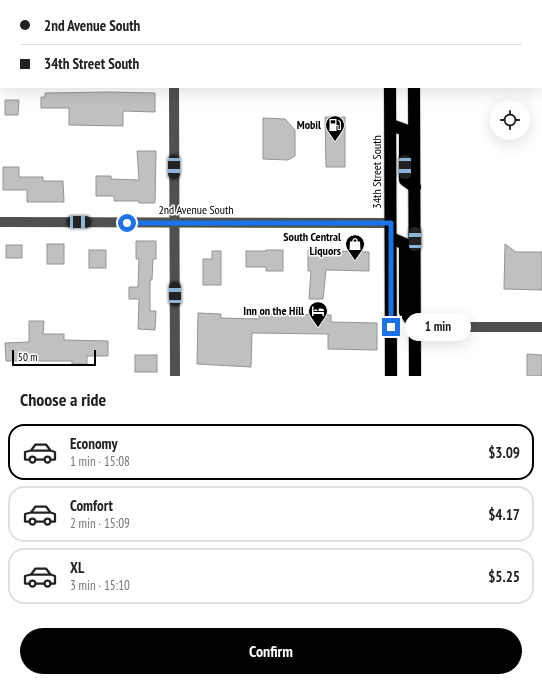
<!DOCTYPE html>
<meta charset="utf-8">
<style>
:root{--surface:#fff;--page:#f2f2f2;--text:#222;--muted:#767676;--line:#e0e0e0;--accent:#000}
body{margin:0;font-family:"PT Sans Narrow",sans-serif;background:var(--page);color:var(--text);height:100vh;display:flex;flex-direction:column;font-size:15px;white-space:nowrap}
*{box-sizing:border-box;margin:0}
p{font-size:13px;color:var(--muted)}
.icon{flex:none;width:22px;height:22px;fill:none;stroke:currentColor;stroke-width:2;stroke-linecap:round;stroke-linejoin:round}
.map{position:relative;height:376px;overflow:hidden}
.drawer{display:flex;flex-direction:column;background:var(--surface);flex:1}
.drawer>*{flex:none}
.banner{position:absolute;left:0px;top:0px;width:542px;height:88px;box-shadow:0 4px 16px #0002;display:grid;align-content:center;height:88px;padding:0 20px;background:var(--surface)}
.fabs{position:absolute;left:490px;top:100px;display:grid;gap:8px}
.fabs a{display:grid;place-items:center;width:40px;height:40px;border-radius:50%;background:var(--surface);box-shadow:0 4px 16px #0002;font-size:20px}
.scale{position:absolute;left:12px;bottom:10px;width:84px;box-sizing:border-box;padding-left:4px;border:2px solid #000;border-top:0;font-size:11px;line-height:14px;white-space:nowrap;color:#000;-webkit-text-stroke:3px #fff;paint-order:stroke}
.end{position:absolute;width:18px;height:18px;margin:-9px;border:5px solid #1a73e8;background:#fff;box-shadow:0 0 0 2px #fff}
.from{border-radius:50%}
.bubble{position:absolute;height:28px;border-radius:14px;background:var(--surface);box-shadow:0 4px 16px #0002;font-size:13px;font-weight:700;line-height:28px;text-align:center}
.car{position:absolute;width:12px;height:24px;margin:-12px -6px;border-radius:5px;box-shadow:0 0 3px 1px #0007;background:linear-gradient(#222 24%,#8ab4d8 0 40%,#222 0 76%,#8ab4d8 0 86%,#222 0)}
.banner b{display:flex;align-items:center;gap:14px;height:38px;font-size:15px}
.banner b+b{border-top:1px solid var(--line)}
.banner i{width:10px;height:10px;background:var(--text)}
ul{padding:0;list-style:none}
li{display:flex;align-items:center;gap:12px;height:56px;margin:0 8px 6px;padding:0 12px;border:2px solid var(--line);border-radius:16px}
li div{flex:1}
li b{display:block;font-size:15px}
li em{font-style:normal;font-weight:700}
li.active{border-color:var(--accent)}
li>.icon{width:36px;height:36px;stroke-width:1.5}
h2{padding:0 20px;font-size:18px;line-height:48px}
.primary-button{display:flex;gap:8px;margin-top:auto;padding:8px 20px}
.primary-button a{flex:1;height:46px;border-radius:24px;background:var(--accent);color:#fff;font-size:16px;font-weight:700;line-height:46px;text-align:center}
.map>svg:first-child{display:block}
.building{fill:#c0c0c0;stroke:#949494}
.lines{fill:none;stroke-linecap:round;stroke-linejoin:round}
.major-casing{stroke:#dbdbdb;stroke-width:12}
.highway-casing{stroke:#dbdbdb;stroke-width:14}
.minor{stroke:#505050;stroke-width:10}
.major{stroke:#000;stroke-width:10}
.highway{stroke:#000;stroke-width:12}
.route{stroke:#1a73e8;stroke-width:5}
.labels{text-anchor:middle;stroke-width:3;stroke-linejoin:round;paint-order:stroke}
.poi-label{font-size:12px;font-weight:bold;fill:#000;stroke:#fff;text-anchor:end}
.street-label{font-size:12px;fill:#000;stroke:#fff}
</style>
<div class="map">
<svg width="542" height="376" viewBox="0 0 542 376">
<rect width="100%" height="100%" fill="#fff"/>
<g class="building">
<polygon points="109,92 155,93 155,112 123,111 123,126 69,125 69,108 41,108 41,97 45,97 45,93"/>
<polygon points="5,100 19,100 18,115 5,115"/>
<polygon points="325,117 345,117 345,167 326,167"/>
<polygon points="263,118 285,119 295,130 295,156 288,160 263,159"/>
<polygon points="137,151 156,151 155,203 139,203 139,201 114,201 114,196 96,196 96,176 111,176 111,179 139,180"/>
<polygon points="3,167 19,167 19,177 43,177 43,181 63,181 64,202 27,202 27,190 3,190"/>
<polygon points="136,241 156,241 156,259 153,259 152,280 150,280 150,311 156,311 155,330 138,329 139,299 129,299 129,287 138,287 139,259 136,259"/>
<rect x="47" y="244" width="17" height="20"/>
<polygon points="505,244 516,252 542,252 542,290 504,289"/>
<rect x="6" y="245" width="16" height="13"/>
<rect x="89" y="250" width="17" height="18"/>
<polygon points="266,250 283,250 283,271 266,271 266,267 246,267 246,251 266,251"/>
<polygon points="308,250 369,252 369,271 326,270 323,299 309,299 311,271 308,271"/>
<polygon points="212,251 221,251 221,285 203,285 203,259 212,259"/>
<polygon points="198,313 221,314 221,318 259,319 259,314 331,315 331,322 377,323 377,350 328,349 328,334 252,333 251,367 197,364"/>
<polygon points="29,321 44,321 43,334 64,334 64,340 108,341 108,356 87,356 87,364 72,364 72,361 6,361 5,343 29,342"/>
<polygon points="527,354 542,355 542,376 527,376"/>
<rect x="135" y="355" width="22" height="17"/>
</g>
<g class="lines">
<defs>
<g id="major">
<polyline points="541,40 542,40"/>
<polyline points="0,61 1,61"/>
</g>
<g id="highway">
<polyline points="390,1 390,0"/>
<polyline points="414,1 414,0"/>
<polyline points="390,87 391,376"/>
<polyline points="414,87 415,376"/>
<polyline points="391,125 405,130 405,180 415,187"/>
<polyline points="391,238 405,244 405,312 415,327"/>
</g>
</defs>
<use href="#major" class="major-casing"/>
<use href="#highway" class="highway-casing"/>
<g class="minor">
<polyline points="172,0 172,1"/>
<polyline points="174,87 175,376"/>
<polyline points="0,222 391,223"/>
<polyline points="415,327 542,327"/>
</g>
<use href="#major" class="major"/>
<use href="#highway" class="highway"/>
</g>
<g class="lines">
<polyline class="route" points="127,223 391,223 391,327"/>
</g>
<defs>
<symbol id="fuel-pin" viewBox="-11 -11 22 30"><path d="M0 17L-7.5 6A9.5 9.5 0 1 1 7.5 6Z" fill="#000" stroke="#fff"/><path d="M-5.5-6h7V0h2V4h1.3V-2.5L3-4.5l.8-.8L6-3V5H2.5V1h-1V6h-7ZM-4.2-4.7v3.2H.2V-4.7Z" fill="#fff"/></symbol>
<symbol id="shop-pin" viewBox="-11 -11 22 30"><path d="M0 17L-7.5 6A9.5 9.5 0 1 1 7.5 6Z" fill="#000" stroke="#fff"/><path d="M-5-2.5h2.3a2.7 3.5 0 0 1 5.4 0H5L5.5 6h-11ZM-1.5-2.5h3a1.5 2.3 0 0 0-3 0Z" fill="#fff"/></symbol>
<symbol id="hotel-pin" viewBox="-11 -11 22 30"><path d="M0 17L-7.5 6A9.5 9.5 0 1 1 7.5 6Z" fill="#000" stroke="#fff"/><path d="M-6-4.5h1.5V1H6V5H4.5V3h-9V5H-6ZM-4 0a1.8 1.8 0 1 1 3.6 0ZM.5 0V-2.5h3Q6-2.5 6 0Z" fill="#fff"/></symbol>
</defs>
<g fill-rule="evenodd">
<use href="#fuel-pin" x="324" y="114" width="22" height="30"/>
<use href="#shop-pin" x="344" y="233" width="22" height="30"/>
<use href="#hotel-pin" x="307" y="300" width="22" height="30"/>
</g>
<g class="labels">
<g class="poi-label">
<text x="321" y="129">Mobil</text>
<text x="341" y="241">South Central<tspan x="341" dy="14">Liquors</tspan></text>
<text x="304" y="315">Inn on the Hill</text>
</g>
<g class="street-label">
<text transform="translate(377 172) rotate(-90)" y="4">34th Street South</text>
<text x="196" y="214">2nd Avenue South</text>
</g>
</g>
</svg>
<div class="fabs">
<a><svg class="icon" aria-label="locate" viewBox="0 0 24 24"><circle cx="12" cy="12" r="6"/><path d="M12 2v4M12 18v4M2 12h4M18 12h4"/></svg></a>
</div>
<div class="scale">50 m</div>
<i class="end from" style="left:127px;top:223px"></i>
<i class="end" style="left:391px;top:327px"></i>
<div class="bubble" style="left:405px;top:313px;width:66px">1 min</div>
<i class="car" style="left:174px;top:167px;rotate:180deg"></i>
<i class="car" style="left:405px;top:167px;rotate:180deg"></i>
<i class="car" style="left:79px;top:222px;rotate:90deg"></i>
<i class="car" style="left:415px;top:239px;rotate:0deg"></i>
<i class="car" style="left:175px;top:294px;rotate:359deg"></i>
<div class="banner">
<b><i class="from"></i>2nd Avenue South</b>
<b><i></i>34th Street South</b>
</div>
</div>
<section class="drawer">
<h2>Choose a ride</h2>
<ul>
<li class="active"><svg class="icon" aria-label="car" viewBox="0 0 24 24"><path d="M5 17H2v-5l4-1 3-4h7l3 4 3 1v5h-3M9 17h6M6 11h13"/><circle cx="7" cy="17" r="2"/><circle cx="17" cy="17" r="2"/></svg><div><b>Economy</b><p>1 min · 15:08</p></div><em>$3.09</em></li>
<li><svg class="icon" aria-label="car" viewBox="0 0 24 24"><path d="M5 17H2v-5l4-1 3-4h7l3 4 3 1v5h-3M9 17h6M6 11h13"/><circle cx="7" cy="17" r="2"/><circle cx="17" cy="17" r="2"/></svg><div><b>Comfort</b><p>2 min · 15:09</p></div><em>$4.17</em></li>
<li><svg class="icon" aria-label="car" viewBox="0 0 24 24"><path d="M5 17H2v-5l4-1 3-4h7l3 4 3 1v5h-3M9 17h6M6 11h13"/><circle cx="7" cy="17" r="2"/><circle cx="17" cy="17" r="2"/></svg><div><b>XL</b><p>3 min · 15:10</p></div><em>$5.25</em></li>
</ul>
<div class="primary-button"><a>Confirm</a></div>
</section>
